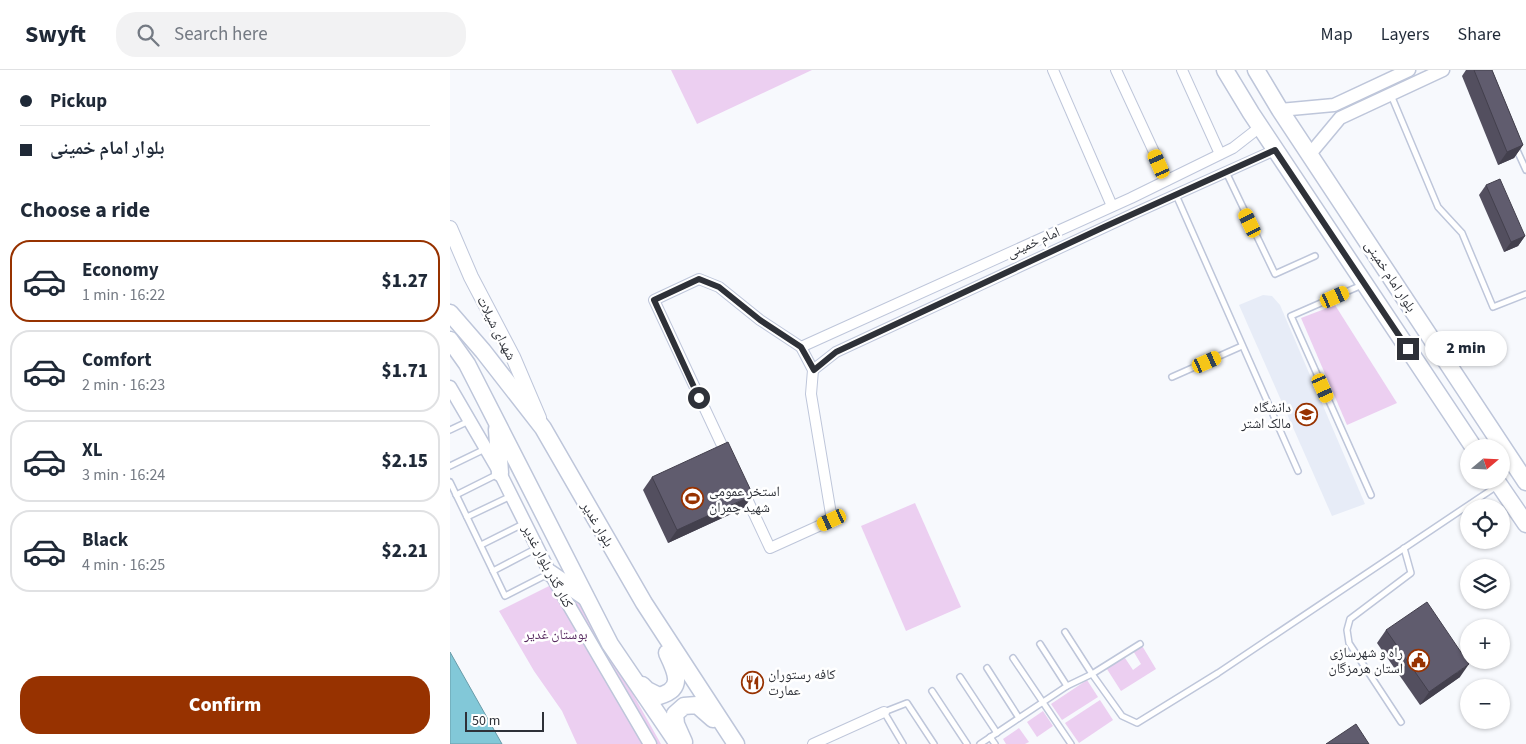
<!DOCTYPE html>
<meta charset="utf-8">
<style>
:root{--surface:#fff;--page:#f2f2f3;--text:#1f2937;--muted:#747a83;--line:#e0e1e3;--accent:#973200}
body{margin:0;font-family:"Source Sans 3","Noto Naskh Arabic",sans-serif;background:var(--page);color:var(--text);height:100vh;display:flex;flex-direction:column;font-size:19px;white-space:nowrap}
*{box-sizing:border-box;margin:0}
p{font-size:16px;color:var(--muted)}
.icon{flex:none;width:28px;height:28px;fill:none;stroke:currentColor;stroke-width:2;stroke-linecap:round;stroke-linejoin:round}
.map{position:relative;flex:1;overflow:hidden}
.details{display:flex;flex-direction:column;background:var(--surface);width:450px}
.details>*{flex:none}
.hud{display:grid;align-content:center;height:110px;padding:0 20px;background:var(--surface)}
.needle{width:32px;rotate:71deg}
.fabs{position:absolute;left:1010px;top:369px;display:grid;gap:10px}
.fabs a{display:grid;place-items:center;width:50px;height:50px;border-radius:50%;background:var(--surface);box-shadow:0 1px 4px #0004;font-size:25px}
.scale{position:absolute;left:15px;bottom:12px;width:79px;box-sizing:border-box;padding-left:5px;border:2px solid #2e3138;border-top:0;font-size:14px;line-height:18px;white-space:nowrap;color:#2e3138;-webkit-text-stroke:4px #fff;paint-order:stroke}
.end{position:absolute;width:22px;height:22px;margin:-11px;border:6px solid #2e3138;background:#fff;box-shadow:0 0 0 2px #fff}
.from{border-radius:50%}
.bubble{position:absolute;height:35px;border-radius:18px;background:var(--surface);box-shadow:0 1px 4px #0004;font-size:16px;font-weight:800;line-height:35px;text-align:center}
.car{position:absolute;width:15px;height:30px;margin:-15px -8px;border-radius:6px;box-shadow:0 0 4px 1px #0007;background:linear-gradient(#f5c518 24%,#345 0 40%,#f5c518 0 76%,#345 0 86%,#f5c518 0)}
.hud b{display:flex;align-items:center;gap:18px;height:48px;font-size:19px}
.hud b+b{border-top:1px solid var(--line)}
.hud i{width:12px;height:12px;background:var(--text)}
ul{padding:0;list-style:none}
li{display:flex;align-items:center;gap:15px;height:82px;margin:0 10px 8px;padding:0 10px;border:2px solid var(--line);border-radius:20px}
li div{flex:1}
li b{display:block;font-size:19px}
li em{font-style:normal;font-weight:800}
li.selected{border-color:var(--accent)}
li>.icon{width:45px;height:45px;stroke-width:1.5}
h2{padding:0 20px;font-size:22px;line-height:60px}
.button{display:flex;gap:10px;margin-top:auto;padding:10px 20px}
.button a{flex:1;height:58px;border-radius:20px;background:var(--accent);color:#fff;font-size:20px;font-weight:800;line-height:58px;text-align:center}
header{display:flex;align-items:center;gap:30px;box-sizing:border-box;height:70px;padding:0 25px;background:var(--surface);border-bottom:1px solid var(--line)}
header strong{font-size:24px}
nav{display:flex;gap:28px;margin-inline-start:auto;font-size:18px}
.search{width:350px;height:45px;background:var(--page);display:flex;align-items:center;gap:12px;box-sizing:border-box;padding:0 18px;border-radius:20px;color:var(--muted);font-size:19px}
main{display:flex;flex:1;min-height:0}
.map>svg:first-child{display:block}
.built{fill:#e7ecf7}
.green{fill:#eccff1}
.water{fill:#82c8d8;stroke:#699ba8}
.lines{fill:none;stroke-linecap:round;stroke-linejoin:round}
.service-casing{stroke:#bec6da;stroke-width:8}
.minor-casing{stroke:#bec6da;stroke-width:12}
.tertiary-casing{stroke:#bec6da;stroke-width:15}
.secondary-casing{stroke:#bec6da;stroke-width:16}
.primary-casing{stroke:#bec6da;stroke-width:19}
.service{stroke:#fff;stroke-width:5}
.minor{stroke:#fff;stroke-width:10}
.tertiary{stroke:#fff;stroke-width:12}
.secondary{stroke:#fff;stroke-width:14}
.primary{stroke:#fff;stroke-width:16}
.wall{fill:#534f5f}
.shaded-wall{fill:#43404d}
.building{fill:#605c6e;stroke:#43404d}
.route{stroke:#2e3138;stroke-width:6}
.labels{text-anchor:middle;stroke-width:5;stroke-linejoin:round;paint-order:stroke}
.street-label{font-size:14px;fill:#2e3138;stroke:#fff}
.poi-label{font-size:14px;fill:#2e3138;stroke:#fff;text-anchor:end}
.park-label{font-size:14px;fill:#582b61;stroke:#fff}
</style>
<header>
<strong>Swyft</strong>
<div class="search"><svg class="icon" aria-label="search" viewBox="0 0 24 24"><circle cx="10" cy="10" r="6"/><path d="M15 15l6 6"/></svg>Search here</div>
<nav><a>Map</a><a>Layers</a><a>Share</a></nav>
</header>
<main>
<section class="details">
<div class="hud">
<b><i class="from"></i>Pickup</b>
<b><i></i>بلوار امام خمینی</b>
</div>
<h2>Choose a ride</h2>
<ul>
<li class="selected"><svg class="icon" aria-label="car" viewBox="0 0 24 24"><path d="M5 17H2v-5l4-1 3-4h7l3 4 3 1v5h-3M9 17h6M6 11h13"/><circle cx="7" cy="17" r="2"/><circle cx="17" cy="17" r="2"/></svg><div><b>Economy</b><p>1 min · 16:22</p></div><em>$1.27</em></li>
<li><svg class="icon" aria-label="car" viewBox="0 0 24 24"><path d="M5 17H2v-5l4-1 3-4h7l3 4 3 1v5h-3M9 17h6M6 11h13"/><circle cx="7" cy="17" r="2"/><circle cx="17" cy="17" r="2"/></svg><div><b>Comfort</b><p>2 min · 16:23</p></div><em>$1.71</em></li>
<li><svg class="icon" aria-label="car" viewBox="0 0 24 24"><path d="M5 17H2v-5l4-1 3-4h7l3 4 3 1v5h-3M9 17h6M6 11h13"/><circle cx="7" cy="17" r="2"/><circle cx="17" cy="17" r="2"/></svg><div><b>XL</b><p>3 min · 16:24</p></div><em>$2.15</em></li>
<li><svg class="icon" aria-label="car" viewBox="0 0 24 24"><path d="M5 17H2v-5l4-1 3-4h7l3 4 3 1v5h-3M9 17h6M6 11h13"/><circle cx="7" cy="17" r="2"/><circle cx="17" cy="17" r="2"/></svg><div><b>Black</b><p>4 min · 16:25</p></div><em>$2.21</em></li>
</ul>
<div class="button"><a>Confirm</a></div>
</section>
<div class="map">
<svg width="1076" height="674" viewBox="0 0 1076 674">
<rect width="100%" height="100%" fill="#f7f9fd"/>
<polygon class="built" points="813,225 822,226 830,235 915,434 882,446 789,235"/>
<g class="green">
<polygon points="221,0 362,0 247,54"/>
<polygon points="885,235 947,333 897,355 851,248"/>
<polygon points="465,433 511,537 456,561 411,456"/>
<polygon points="117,507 211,674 127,674 112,641 84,601 49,541"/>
<polygon points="691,574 706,599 671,621 655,596 673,585 683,600 691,594 682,579"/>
<polygon points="637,610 648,627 612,650 601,634"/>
<polygon points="650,630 663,650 629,673 615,653"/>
<polygon points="593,641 603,656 587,667 577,652"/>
<polygon points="569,658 579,672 575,674 556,674 553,669"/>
</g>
<polygon class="water" points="0,582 52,674 0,674"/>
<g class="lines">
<defs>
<g id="service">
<polyline points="941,25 988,137 1012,163 1043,237 1076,224"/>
<polyline points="1066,78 1076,100"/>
<polyline points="776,102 825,204 865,186"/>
<polyline points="726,125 848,401"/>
<polyline points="912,215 841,246 921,425"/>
<polyline points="722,307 792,276"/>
<polyline points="0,360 19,351"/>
<polyline points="0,396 35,379"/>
<polyline points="0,412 55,526 98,504"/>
<polyline points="6,425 48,404"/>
<polyline points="17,447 61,426"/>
<polyline points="31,475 75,453"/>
<polyline points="43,501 87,478"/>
<polyline points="615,562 642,604 690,574"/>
<polyline points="590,574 617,616"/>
<polyline points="563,588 621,674"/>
<polyline points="537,598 569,648"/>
<polyline points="510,607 547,663"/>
<polyline points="482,621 517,674"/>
<polyline points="951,652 899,573 897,560 900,549 961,503 954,478"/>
<polyline points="540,667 545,674"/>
<polyline points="453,674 434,642 457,633 484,674"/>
<polyline points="530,674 617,616 642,604 672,646 687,653 768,603 1047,416"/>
</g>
<g id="minor">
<polyline points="603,0 662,136"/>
<polyline points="666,0 717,110"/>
<polyline points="732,0 770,84"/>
<polygon points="249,209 269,217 310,250 351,277 363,300 361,324 382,450 320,478 204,230"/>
<polyline points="351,277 681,128 783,78 810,57"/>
<polyline points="363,300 386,282 685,143 825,80"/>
<polyline points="363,674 434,642"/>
</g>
<g id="tertiary">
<polyline points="830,40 884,35 959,0"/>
<polyline points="860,84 890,48 993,0"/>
<polyline points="0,317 50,403 100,503 200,674"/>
</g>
<polyline id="secondary" points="0,158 21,207 63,287 89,348"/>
<g id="primary">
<polyline points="775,0 801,43 1024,378"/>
<polyline points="806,0 830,40 1076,412"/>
<polyline points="0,243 33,281 93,358 194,533 286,674"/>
<polyline points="0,270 17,294 160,574 228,674"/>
<polyline points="47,359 50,403"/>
<polyline points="1046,410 1076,454"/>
<polyline points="100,503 135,527"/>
<path d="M192,615l5,5 12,6c26,-7 17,-24 8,-43"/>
<polyline points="234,672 226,654 225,644 234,636 247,635 263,649"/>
</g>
</defs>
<use href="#service" class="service-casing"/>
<use href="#minor" class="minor-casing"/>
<use href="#tertiary" class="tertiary-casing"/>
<use href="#secondary" class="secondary-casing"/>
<use href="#primary" class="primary-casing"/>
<use href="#service" class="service"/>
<use href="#minor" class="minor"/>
<use href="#tertiary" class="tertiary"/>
<use href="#secondary" class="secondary"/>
<use href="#primary" class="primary"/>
</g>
<g class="wall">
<polygon points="1016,0 1042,0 1073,75 1064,88 1048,95 1012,6"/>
<polygon points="1036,115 1075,166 1068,176 1054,182 1029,125"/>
<polygon points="202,407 294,438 218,473 193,420"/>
<polygon points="936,560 1010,607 970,635 927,573"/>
</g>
<g class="shaded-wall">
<polygon points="1073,75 1064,88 1048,95 1057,82"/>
<polygon points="1075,166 1068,176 1054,182 1061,172"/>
<polygon points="303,425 294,438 218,473 227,460"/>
<polygon points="1019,594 1010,607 970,635 979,622"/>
</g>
<g class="building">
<polygon points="1024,0 1042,0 1073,75 1057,82"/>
<polygon points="1050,109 1075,166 1061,172 1036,115"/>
<polygon points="278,372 303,425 227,460 202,407"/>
<polygon points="977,532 1019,594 979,622 936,560"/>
<polygon points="906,654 919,674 876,674"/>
</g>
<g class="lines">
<polyline class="route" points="249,328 204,230 249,209 269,217 310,250 351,277 364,300 386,282 654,157 825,80 958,279"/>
</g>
<defs>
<symbol id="university-ring" viewBox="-11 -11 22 22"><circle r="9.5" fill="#fff" stroke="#973200" stroke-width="1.5"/><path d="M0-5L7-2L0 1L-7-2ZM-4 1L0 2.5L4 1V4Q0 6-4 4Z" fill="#973200"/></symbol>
<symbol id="stadium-ring" viewBox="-11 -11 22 22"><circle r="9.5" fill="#fff" stroke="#973200" stroke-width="1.5"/><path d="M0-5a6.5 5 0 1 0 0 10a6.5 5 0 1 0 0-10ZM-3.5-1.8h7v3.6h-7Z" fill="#973200"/></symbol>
<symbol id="civic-ring" viewBox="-11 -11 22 22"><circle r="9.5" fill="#fff" stroke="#973200" stroke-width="1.5"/><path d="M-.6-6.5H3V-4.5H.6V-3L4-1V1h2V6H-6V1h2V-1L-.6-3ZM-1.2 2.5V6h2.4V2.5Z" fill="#973200"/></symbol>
<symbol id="restaurant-ring" viewBox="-11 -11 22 22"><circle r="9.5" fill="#fff" stroke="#973200" stroke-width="1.5"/><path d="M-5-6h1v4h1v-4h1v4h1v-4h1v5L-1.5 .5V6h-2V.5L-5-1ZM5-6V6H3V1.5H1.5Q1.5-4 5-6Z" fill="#973200"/></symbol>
</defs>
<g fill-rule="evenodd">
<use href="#university-ring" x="844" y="332" width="25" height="25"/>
<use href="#stadium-ring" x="230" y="416" width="25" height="25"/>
<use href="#civic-ring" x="956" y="578" width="25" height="25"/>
<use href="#restaurant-ring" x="290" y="600" width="25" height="25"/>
</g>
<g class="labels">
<g class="street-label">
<text transform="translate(583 172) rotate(-24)" y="5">امام خمینی</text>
<text transform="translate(941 206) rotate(57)" y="5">بلوار امام خمینی</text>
<text transform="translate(47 258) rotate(63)" y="5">شهدای شیلات</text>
<text transform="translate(148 454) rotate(60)" y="5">بلوار غدیر</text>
<text transform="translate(98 496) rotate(62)" y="5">کنار گذر بلوار غدیر</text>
</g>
<g class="poi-label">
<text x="841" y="342">دانشگاه<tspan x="841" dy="16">مالک اشتر</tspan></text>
<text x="259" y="426" text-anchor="start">استخر عمومی<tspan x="259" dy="16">شهید چمران</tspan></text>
<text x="953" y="587">راه و شهرسازی<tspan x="953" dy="16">استان هرمزگان</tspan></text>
<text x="318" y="609" text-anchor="start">کافه رستوران<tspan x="318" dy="16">عمارت</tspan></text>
</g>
<g class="park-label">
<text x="106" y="569">بوستان غدیر</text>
</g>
</g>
</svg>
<div class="fabs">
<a><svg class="needle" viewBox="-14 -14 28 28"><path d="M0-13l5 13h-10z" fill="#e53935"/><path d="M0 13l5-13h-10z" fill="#747a83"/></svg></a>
<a><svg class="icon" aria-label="locate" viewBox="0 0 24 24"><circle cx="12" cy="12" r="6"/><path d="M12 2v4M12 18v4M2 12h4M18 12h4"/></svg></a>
<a><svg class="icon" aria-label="layers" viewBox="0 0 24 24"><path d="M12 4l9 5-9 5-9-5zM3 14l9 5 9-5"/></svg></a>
<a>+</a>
<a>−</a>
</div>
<div class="scale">50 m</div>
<i class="end from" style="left:249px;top:328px"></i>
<i class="end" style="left:958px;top:279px"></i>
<div class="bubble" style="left:975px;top:261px;width:82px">2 min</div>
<i class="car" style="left:709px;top:94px;rotate:336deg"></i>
<i class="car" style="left:800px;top:153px;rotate:334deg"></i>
<i class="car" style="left:885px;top:227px;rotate:66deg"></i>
<i class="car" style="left:757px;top:292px;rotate:66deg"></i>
<i class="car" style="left:873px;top:318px;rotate:156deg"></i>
<i class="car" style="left:382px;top:450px;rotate:245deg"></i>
</div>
</main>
